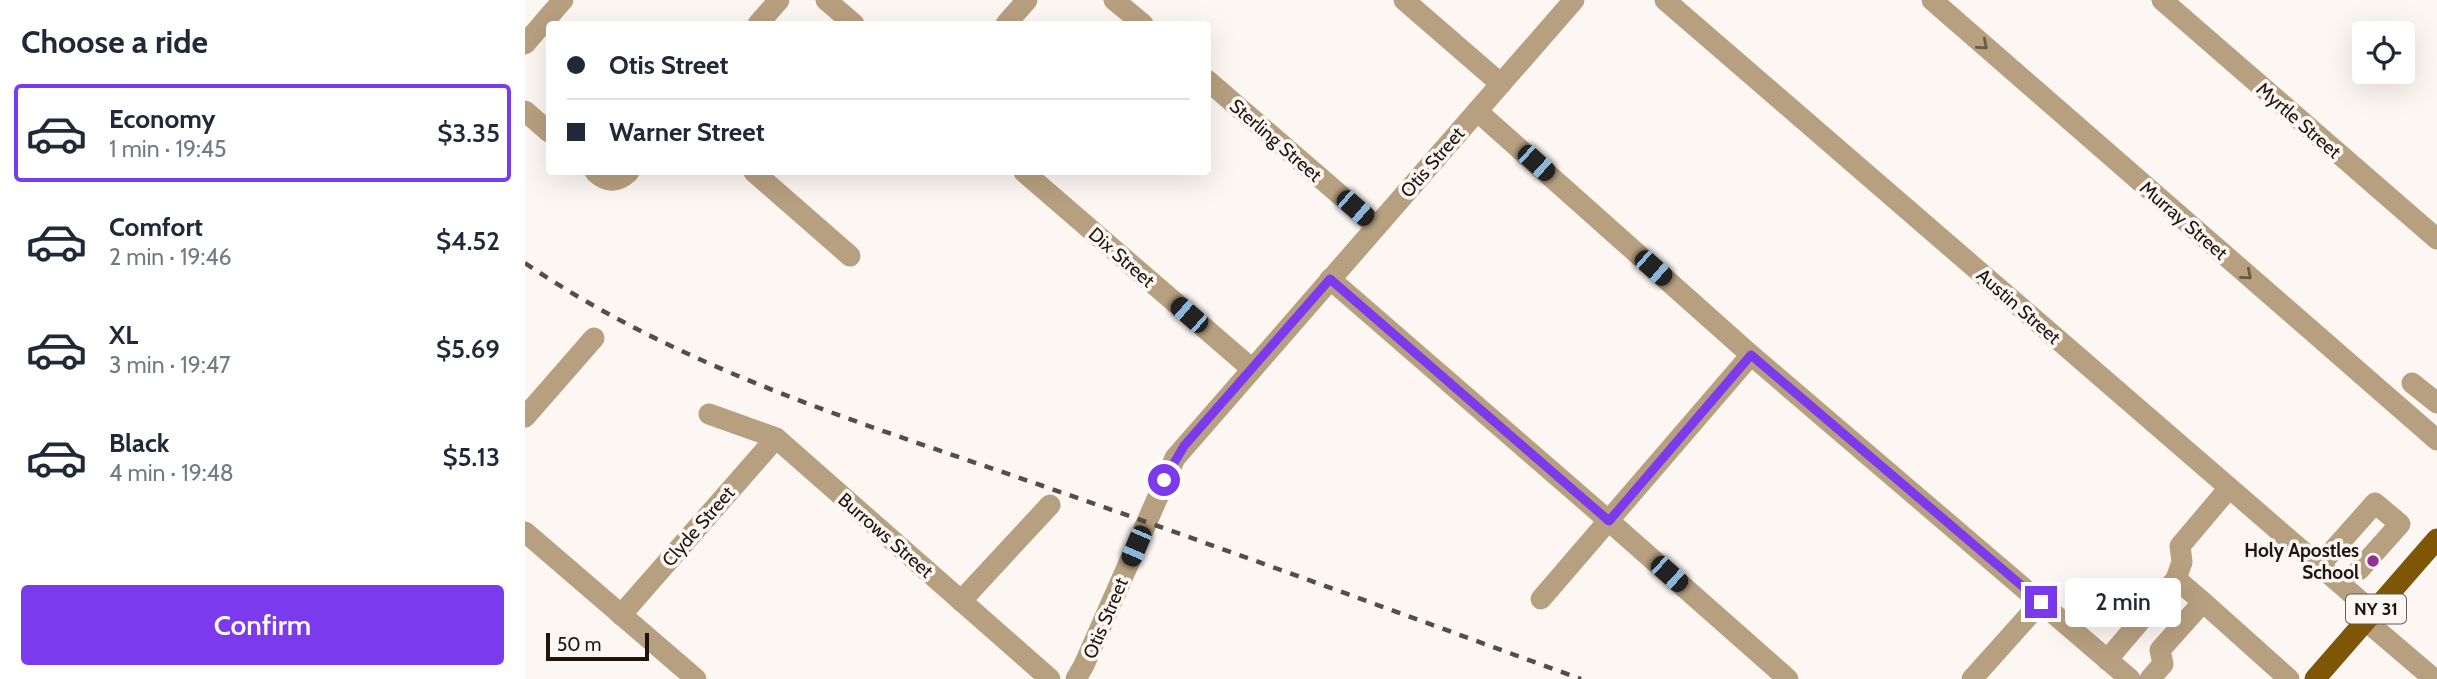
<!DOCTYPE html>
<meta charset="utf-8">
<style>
:root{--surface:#fff;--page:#f2f2f3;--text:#1f2937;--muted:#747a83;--line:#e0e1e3;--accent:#7c3aed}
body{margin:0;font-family:Cabin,sans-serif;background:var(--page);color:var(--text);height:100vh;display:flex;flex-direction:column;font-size:26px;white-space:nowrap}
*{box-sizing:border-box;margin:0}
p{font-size:23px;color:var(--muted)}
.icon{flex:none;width:38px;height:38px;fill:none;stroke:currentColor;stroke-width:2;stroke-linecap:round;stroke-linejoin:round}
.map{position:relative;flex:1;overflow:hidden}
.side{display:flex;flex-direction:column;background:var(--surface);width:525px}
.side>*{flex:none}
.guide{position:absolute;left:21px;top:21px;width:665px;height:154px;border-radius:7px;box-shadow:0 7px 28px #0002;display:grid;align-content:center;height:154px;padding:0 21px;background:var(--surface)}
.controls{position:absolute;left:1827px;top:21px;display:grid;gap:14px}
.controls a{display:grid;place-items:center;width:63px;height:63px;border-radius:7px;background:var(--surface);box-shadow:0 7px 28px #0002;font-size:35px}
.scale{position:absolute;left:21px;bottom:18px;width:103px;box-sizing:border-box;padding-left:7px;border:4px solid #1f150e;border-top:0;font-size:19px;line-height:24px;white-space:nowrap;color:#1f150e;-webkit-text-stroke:5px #fdf7f3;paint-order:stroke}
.end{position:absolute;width:32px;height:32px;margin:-16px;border:9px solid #7c3aed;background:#fff;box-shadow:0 0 0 4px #fff}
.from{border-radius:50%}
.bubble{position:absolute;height:49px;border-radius:7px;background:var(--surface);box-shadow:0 7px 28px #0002;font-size:23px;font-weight:600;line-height:49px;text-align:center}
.car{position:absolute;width:21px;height:42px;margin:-21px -10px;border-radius:9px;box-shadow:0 0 5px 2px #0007;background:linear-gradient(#222 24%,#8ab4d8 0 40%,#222 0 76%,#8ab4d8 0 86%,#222 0)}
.guide b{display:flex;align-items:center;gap:24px;height:66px;font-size:26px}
.guide b+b{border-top:2px solid var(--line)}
.guide i{width:18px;height:18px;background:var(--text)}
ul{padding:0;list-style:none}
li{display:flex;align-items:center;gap:21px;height:98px;margin:0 14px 10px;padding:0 7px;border:4px solid transparent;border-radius:7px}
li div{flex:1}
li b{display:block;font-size:26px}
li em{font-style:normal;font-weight:600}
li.on{border-color:var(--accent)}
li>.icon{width:63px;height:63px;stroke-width:1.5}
h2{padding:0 21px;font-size:32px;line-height:84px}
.action{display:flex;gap:14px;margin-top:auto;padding:14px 21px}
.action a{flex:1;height:80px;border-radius:7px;background:var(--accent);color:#fff;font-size:28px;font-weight:600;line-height:80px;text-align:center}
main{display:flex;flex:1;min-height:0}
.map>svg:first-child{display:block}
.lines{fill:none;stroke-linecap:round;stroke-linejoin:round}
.minor{stroke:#b7a07f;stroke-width:21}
.major{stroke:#7e5606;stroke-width:21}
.rail{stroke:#564d46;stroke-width:4.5;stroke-dasharray:9 9;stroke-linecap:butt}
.oneway{stroke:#6b5a46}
.route{stroke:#7c3aed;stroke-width:9}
.poi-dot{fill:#933096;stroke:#fdf7f3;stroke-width:2.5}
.labels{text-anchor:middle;stroke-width:7;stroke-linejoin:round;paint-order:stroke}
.shield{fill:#fdf7f3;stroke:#625953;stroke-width:2}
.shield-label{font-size:18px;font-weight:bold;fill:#1f150e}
.street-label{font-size:19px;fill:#1f150e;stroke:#fdf7f3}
.poi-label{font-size:19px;font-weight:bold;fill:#1f150e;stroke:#fdf7f3;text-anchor:end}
</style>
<main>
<section class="side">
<h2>Choose a ride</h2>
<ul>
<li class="on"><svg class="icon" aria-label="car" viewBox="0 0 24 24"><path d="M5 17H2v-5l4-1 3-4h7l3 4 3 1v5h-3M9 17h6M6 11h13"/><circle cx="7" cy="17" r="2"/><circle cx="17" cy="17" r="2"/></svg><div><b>Economy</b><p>1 min · 19:45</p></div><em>$3.35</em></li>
<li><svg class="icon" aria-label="car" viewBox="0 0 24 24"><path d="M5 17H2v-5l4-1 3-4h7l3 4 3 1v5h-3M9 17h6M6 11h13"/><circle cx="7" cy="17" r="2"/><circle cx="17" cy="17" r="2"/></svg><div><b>Comfort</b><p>2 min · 19:46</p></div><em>$4.52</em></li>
<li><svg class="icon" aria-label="car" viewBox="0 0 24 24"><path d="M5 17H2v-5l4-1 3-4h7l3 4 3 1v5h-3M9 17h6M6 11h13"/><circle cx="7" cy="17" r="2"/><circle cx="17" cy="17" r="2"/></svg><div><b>XL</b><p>3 min · 19:47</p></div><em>$5.69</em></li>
<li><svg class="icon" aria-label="car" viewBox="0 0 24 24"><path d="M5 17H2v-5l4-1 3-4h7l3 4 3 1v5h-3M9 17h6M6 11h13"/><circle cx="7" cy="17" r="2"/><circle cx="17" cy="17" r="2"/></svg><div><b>Black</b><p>4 min · 19:48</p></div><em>$5.13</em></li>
</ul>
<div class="action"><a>Confirm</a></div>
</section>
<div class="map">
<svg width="1912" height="679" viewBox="0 0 1912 679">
<rect width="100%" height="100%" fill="#fdf7f3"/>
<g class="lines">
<g class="minor">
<polyline points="301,0 329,24"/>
<polyline points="589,0 618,24"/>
<polyline points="879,0 976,84"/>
<polyline points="1140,0 1848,612"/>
<polyline points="1407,0 1912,440"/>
<polyline points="1637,0 1912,239"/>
<polyline points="233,24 254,0"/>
<polyline points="481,24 502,0"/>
<polyline points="0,44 38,0"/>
<polyline points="682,80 851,226"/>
<polyline points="0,111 24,132"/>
<polyline points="952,111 1226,355 1605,679"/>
<path d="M70,172c12,11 22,11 34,0"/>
<polyline points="229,172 325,256"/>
<polyline points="499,172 727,369"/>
<polyline points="805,279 1084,521 1263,679"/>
<polyline points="1887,383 1912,403"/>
<polyline points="184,414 251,438 525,679"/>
<polyline points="0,417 69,338"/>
<polyline points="0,532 171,679"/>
<polyline points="1795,565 1850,503 1875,524 1834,570"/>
<polyline points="1651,579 1657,562 1655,546 1704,488"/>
<polyline points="1016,599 1226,355"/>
<polyline points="436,601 525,505"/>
<polyline points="1678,602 1764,679"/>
<polyline points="96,615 251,438"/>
<polyline points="1841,621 1909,679"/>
<polyline points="1582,660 1651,579 1678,602 1635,650 1638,664 1625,679"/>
<polyline points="551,679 559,665 650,458 1049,0"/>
<polyline points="1447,679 1516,602"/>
</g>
<polyline class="major" points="1790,679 1912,539"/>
<path class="rail" d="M0,263c157,107 340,161 518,223 180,62 359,128 538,193"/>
</g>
<defs><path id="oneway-chevron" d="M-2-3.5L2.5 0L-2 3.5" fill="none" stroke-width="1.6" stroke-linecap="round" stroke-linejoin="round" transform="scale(1.75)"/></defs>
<g class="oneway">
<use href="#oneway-chevron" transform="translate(1458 45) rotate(41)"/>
<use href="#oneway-chevron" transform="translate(1722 275) rotate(41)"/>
</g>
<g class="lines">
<polyline class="route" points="639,480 659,446 805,279 1084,521 1226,355 1516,602"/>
</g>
<circle class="poi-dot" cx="1848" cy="561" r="7"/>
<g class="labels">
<rect class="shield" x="1821" y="594.5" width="60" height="29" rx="5"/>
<g class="shield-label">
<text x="1851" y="615">NY 31</text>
</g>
<g class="street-label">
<text transform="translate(1774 120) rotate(41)" y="7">Myrtle Street</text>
<text transform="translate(751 140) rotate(41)" y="7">Sterling Street</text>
<text transform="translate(907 162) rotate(-49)" y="7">Otis Street</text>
<text transform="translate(1659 220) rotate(41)" y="7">Murray Street</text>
<text transform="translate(597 257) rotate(41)" y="7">Dix Street</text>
<text transform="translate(1494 306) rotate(41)" y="7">Austin Street</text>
<text transform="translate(173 526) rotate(-49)" y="7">Clyde Street</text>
<text transform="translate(361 535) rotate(41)" y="7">Burrows Street</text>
<text transform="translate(580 618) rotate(-67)" y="7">Otis Street</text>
</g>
<g class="poi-label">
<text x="1834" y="557">Holy Apostles<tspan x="1834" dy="22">School</tspan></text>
</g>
</g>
</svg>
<div class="controls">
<a><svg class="icon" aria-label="locate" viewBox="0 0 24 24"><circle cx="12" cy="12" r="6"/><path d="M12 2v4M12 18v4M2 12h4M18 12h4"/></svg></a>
</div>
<div class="scale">50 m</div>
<i class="end from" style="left:639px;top:480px"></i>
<i class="end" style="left:1516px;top:602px"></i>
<div class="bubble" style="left:1540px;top:578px;width:116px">2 min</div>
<i class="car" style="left:1011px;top:163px;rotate:132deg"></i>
<i class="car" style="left:830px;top:208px;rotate:131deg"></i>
<i class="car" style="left:1128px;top:268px;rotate:131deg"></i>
<i class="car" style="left:664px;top:315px;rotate:311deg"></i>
<i class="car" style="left:611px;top:546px;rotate:203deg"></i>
<i class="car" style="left:1144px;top:574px;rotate:132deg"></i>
<div class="guide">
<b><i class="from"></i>Otis Street</b>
<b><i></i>Warner Street</b>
</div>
</div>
</main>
